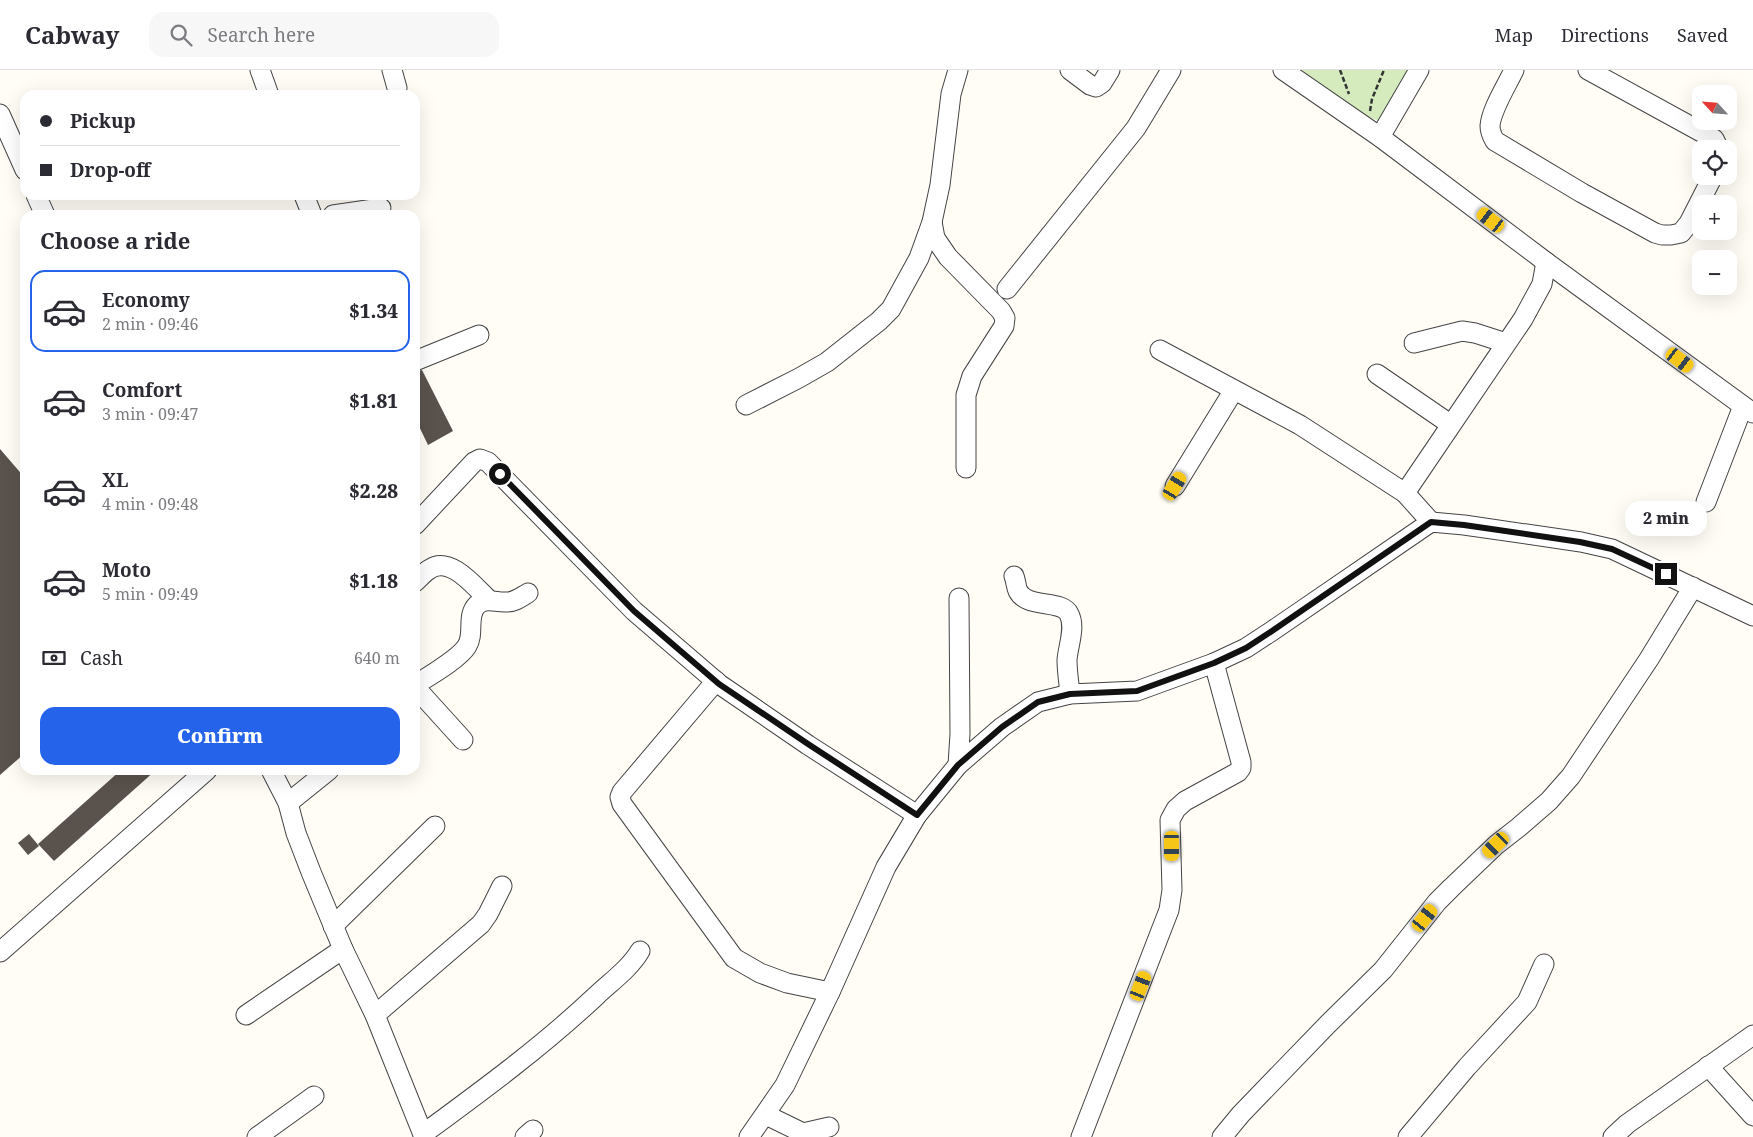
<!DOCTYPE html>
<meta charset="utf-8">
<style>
:root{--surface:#fff;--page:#f7f7f7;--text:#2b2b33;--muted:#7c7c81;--line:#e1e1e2;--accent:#2563eb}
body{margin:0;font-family:"Noto Serif",serif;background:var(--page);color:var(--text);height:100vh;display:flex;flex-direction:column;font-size:19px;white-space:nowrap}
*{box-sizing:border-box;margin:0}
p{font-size:16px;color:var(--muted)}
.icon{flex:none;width:28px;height:28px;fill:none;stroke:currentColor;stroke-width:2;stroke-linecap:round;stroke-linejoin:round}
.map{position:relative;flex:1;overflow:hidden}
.details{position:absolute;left:20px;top:140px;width:400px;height:565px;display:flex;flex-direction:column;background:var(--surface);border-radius:15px;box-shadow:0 5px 20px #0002}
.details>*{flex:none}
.hud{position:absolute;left:20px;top:20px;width:400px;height:110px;border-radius:15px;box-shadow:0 5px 20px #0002;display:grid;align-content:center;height:110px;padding:0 20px;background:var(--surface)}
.needle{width:32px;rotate:296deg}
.buttons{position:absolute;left:1692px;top:15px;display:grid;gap:10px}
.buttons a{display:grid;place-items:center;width:45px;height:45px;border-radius:10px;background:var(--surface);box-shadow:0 5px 20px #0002;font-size:25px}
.end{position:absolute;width:22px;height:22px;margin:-11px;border:6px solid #111;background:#fff;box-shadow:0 0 0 2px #fff}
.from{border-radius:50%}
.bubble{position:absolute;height:35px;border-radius:15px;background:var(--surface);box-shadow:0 5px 20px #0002;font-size:16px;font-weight:800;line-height:35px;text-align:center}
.car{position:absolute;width:15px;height:30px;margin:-15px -8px;border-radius:6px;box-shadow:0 0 4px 1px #0007;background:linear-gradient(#f5c518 24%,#345 0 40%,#f5c518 0 76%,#345 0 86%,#f5c518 0)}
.hud b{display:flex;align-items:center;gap:18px;height:48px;font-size:19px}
.hud b+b{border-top:1px solid var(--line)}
.hud i{width:12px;height:12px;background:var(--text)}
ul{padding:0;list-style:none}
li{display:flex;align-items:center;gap:15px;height:82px;margin:0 10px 8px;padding:0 10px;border:2px solid transparent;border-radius:15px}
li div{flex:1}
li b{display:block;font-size:19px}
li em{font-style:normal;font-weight:800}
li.selected{border-color:var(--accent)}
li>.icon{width:45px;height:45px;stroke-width:1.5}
h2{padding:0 20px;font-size:22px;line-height:60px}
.pay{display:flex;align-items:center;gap:12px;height:55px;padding:0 20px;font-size:19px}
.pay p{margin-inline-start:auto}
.action{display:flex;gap:10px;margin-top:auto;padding:10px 20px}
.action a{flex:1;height:58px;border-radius:15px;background:var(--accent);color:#fff;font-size:20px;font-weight:800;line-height:58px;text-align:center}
header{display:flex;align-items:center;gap:30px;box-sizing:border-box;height:70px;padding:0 25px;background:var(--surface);border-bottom:1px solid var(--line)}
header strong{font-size:24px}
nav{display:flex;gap:28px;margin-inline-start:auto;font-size:18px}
.search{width:350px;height:45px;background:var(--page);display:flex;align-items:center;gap:12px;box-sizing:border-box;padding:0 18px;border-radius:15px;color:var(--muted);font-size:19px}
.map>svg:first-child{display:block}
.grass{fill:#d5ebbd}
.building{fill:#5a524d}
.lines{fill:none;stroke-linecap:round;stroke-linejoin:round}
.minor-casing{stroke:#444;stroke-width:21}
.path{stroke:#333;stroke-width:2.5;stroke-dasharray:5 2.5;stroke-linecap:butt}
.minor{stroke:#fff;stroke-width:19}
.route{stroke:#111;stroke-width:6}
</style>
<header>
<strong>Cabway</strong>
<div class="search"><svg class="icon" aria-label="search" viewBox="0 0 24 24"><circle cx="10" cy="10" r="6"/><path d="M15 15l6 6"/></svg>Search here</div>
<nav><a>Map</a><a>Directions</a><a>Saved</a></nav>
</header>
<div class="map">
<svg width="1753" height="1067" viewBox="0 0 1753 1067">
<rect width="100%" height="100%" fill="#fffdf5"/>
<polygon class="grass" points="1295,0 1408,0 1378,51 1367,46"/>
<g class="building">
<polygon points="422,300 453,361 428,375 415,348 415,302"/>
<polygon points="0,379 25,408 25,683 0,705"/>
<polygon points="121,700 156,700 54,791 38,774"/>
<polygon points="29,764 39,776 28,785 18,773"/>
</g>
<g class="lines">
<defs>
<g id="minor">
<polyline points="260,0 269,25"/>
<polyline points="392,0 397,18"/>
<polyline points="1070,0 1090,15 1096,17 1102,13 1110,0"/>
<polyline points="1283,0 1380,67 1546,192 1753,343"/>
<path d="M1514,0c-7,15 -23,40 -24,56 0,6 2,10 5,15l87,52 73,40 7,2h9l10,-2 8,-10 24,-47"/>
<polyline points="1588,0 1714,69 1719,79"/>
<polyline points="0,44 25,100"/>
<polyline points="1380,67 1419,0"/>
<polyline points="36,125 45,145"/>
<polyline points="304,125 312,145"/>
<polyline points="333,145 381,138"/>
<polyline points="932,152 935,168 948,187 1001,241 1005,248 1004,256 972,306 966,325 966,398"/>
<polyline points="1007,219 1136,58 1171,0"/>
<polyline points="1414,273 1462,261 1475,263 1506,273"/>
<polyline points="1160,280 1300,355 1405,423"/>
<polyline points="415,291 479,265"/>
<polyline points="1377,304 1450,354"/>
<polyline points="746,335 799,308 827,292 879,251 891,239 919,188 932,152 940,115 951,24 958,0"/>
<polyline points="1175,416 1234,320"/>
<polyline points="1706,432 1743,336"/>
<polyline points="1431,452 1405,423 1523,249 1542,214 1546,192"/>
<polyline points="415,455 474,392 480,389 488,392 634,541 719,614 808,675 917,745"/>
<path d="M1014,506c2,5 2,11 4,15 9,18 44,8 51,23 7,13 -1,32 -2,46 0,11 2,23 3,34"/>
<path d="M415,512c5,-4 9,-10 15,-13 20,-14 45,18 59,31"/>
<polyline points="716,611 622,722 620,727 622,734 734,888 760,903 787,913 830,922"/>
<path d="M415,615c14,-9 44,-26 52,-39 8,-13 -1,-30 10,-41 10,-8 19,-2 30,-3 8,0 14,-5 21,-9"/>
<polyline points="415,617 463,670"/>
<polyline points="958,695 960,664 959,528"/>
<polyline points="271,700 288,733 296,763 311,802 343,879 375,945 424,1067"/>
<polyline points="288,733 329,700"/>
<polyline points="333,856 435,756"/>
<polyline points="0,882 207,700"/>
<polyline points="246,945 343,879"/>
<polyline points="375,945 481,854 488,844 502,816"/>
<polyline points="1708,996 1753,1046"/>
<polyline points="766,1045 803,1063 829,1057"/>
<path d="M423,1064c60,-44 120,-88 174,-139 15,-14 33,-27 43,-44"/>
<polyline points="257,1067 314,1026"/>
<polyline points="525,1067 533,1060"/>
<polyline points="749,1067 785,1015 830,922 886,797 917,745 958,695 1002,657 1038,632 1070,624 1137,621 1214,593 1246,578 1272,561 1431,452 1464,455 1581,472 1612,479 1753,546"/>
<polyline points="1081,1067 1169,840 1172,820 1170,750 1176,739 1185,731 1238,702 1241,698 1241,692 1214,593"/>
<polyline points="1222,1067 1241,1044 1328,954 1383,900 1437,832 1451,818 1496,775 1519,757 1549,731 1571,706 1649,589 1693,517"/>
<polyline points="1408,1067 1467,997 1527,932 1544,894"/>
<polyline points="1613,1067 1627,1054 1753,965"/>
</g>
</defs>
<use href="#minor" class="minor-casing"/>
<g class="path">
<polyline points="1340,0 1349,24"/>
<polyline points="1370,41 1372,29 1384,0"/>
</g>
<use href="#minor" class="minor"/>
</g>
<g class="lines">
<polyline class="route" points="500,404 634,541 719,614 808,674 917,745 958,695 1002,657 1038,632 1070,624 1137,621 1214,593 1246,578 1272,561 1431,452 1464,455 1580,472 1612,479 1666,504"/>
</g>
</svg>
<div class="buttons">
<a><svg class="needle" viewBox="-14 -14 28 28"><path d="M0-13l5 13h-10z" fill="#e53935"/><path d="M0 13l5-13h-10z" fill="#7c7c81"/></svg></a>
<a><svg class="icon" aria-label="locate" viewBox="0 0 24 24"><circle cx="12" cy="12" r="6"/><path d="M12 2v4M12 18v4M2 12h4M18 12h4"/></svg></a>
<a>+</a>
<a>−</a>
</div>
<i class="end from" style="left:500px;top:404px"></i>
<i class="end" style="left:1666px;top:504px"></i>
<div class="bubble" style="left:1625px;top:431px;width:82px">2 min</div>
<i class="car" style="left:1491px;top:150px;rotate:308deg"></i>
<i class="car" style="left:1680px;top:290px;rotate:127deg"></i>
<i class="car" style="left:1175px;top:416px;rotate:31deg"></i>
<i class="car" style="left:1496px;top:775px;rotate:226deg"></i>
<i class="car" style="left:1172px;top:776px;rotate:180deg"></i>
<i class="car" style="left:1425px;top:848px;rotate:39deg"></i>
<i class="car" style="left:1141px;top:916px;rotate:21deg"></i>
<div class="hud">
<b><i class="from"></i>Pickup</b>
<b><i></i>Drop-off</b>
</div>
<section class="details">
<h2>Choose a ride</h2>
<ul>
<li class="selected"><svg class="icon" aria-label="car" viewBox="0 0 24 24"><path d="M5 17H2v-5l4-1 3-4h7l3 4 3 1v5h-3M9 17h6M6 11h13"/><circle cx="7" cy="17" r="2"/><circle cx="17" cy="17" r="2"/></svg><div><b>Economy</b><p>2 min · 09:46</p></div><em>$1.34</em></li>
<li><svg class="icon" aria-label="car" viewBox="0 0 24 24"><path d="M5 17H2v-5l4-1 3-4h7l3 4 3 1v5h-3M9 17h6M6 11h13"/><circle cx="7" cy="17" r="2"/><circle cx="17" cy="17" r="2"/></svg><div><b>Comfort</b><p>3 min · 09:47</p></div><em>$1.81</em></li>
<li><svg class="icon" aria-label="car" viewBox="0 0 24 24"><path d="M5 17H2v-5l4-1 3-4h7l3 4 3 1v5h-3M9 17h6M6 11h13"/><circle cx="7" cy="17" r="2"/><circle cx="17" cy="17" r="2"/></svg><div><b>XL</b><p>4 min · 09:48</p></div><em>$2.28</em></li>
<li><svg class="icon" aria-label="car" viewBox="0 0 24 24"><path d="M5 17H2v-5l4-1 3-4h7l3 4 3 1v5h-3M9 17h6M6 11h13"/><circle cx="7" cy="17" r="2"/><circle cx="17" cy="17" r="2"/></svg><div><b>Moto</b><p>5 min · 09:49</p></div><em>$1.18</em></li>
</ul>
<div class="pay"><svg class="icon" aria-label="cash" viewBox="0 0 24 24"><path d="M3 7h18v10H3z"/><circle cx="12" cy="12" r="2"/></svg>Cash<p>640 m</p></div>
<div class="action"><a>Confirm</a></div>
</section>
</div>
